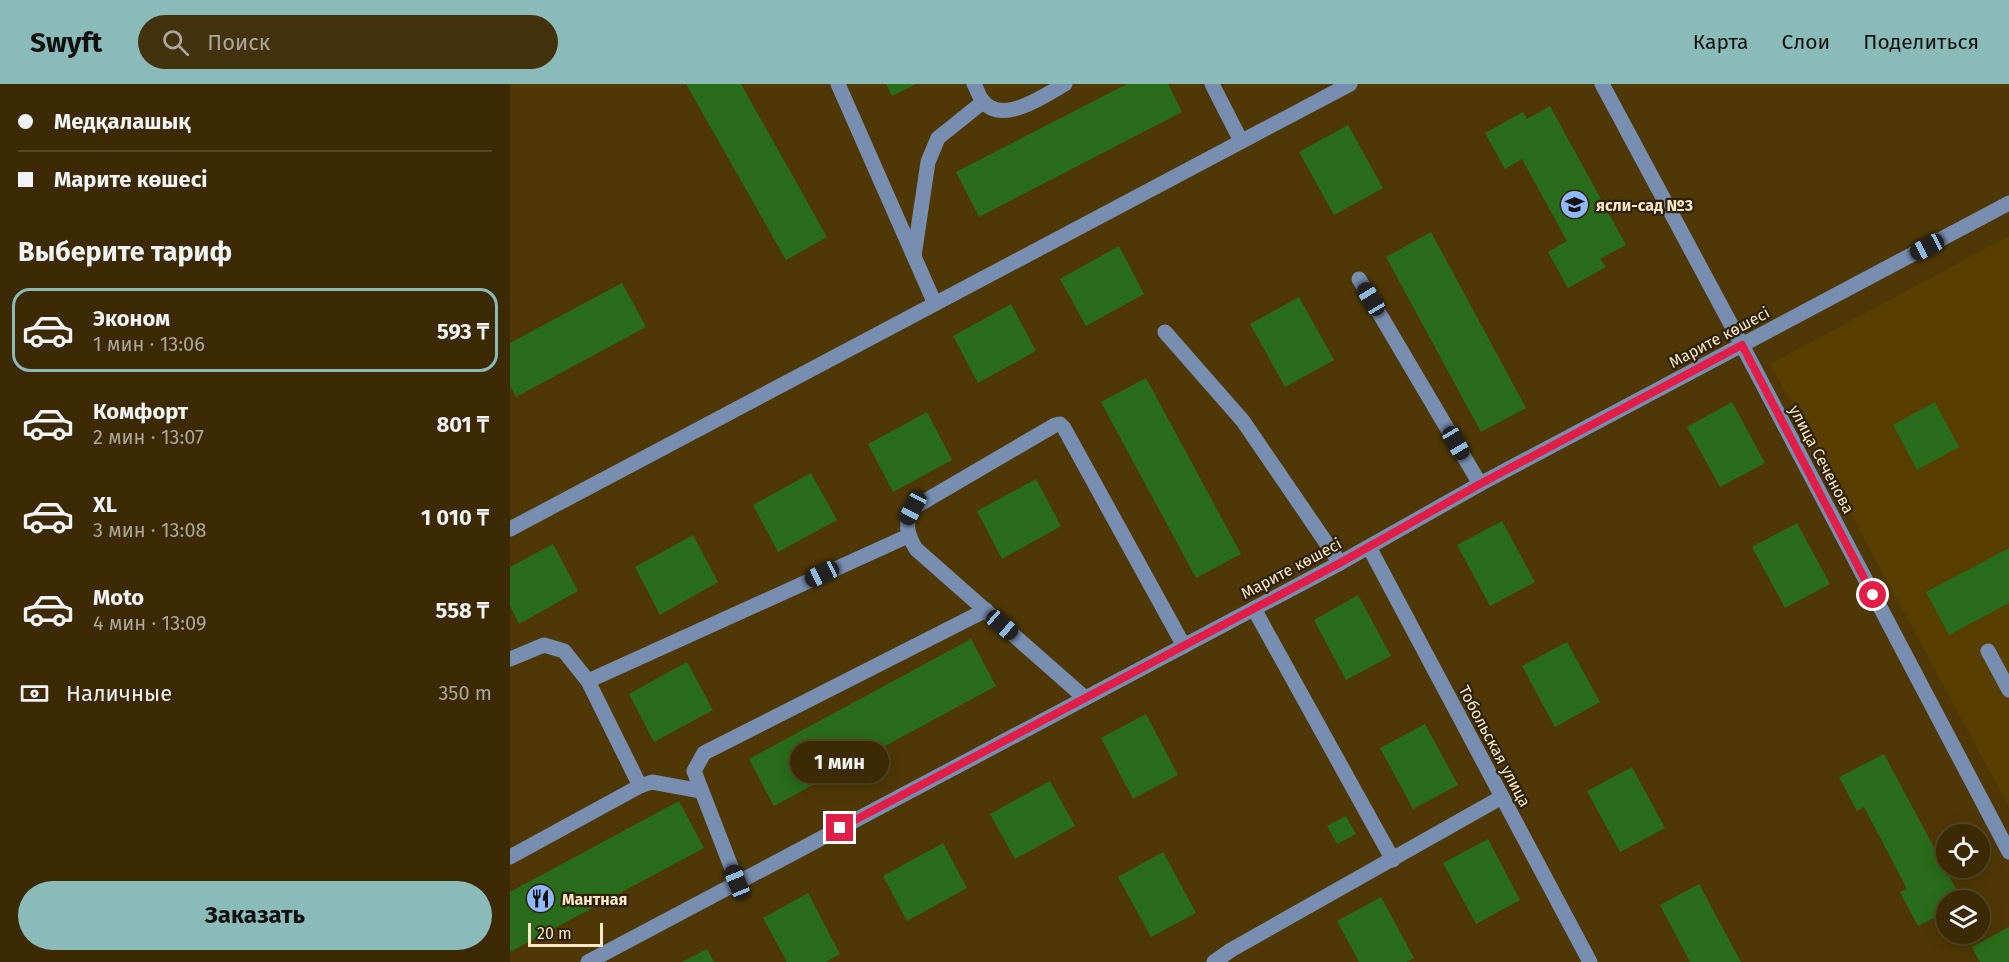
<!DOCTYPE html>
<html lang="ru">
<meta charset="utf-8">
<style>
:root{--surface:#3b2a04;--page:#42320e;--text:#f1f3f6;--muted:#aca79a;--line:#544626;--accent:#8bbbb9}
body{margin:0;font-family:"Fira Sans",sans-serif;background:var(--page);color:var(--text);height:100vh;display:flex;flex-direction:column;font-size:22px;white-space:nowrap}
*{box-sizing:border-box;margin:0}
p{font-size:20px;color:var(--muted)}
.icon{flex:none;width:33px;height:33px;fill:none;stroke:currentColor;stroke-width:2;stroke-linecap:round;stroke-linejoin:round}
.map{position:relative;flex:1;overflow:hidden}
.sheet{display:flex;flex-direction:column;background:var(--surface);width:510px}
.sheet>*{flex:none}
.banner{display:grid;align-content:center;height:132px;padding:0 18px;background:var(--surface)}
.tools{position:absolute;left:1426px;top:740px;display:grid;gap:12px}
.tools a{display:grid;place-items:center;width:54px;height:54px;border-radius:50%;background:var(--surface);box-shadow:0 3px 15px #0003,0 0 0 2px var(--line);font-size:30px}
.scale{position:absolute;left:18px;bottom:15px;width:75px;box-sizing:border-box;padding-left:6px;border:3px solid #f9e7c8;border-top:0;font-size:16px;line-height:21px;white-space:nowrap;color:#f9e7c8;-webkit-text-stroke:4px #2e2107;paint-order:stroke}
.end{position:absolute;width:27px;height:27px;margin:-14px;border:8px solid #e11d48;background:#fff;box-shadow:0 0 0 3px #fff}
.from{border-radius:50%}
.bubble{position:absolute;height:42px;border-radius:21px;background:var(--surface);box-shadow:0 3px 15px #0003,0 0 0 2px var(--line);font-size:20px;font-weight:700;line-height:42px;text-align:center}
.car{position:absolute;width:18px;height:36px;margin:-18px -9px;border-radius:8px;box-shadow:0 0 4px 2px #0007;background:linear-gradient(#222 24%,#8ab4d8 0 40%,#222 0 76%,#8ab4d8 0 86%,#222 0)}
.banner b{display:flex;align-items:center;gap:21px;height:57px;font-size:22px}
.banner b+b{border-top:2px solid var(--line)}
.banner i{width:15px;height:15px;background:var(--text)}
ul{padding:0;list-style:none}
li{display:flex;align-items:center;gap:18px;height:84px;margin:0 12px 9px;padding:0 6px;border:3px solid transparent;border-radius:18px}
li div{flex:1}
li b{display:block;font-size:22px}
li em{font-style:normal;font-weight:700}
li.current{border-color:var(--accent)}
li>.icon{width:54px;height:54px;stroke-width:1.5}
h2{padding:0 18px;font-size:27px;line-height:72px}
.pay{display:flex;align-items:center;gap:15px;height:66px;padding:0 18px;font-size:22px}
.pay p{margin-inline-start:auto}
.cta{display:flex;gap:12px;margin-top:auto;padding:12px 18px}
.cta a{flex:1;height:69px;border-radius:36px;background:var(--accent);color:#111;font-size:24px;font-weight:700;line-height:69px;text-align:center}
header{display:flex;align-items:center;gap:36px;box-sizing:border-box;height:84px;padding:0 30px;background:var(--accent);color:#111}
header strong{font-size:28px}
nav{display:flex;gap:33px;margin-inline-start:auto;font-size:21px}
.search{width:420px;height:54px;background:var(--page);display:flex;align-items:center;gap:15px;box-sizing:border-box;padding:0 21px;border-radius:33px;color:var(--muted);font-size:22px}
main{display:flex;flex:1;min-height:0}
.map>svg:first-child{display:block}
.built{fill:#593e01}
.building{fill:#296c1b}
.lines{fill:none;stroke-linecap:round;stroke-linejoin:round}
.minor{stroke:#788eb1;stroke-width:15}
.route{stroke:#e11d48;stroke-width:8}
.labels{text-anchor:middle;stroke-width:4.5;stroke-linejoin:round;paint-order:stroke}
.poi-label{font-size:16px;font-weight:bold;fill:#f9e7c8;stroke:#2e2107;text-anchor:start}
.street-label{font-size:16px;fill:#f9e7c8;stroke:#2e2107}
</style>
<header>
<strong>Swyft</strong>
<div class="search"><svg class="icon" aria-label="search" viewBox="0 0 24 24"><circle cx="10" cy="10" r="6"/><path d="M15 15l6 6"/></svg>Поиск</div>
<nav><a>Карта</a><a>Слои</a><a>Поделиться</a></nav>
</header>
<main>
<section class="sheet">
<div class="banner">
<b><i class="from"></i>Медқалашық</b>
<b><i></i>Марите көшесі</b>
</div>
<h2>Выберите тариф</h2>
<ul>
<li class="current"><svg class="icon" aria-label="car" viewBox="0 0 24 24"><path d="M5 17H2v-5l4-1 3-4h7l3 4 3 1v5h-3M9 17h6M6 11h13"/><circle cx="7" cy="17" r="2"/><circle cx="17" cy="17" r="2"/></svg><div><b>Эконом</b><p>1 мин · 13:06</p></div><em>593 ₸</em></li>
<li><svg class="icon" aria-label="car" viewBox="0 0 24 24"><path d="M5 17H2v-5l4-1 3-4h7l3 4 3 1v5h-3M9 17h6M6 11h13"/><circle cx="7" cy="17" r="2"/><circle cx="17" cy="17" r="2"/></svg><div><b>Комфорт</b><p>2 мин · 13:07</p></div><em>801 ₸</em></li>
<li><svg class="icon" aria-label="car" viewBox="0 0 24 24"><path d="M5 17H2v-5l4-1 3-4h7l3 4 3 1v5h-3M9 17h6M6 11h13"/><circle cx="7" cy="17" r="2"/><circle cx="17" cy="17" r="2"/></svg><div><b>XL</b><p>3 мин · 13:08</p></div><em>1 010 ₸</em></li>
<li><svg class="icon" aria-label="car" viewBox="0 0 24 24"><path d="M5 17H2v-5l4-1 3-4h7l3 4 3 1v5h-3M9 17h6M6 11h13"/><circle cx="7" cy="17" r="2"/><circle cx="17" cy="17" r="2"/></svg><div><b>Moto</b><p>4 мин · 13:09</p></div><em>558 ₸</em></li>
</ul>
<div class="pay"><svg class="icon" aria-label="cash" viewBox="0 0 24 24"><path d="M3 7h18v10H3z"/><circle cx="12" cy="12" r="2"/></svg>Наличные<p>350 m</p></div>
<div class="cta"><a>Заказать</a></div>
</section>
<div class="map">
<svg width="1499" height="878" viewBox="0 0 1499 878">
<rect width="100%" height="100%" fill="#4f3805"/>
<polygon class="built" points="1499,152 1499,723 1260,280"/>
<g class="building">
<polygon points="176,0 231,0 317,153 276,176"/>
<polygon points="376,0 406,0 382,12"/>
<polygon points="617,0 658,0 672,28 469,133 446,88"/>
<polygon points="1040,22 1116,161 1090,175 1096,183 1058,204 1038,168 1057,157 1012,75 995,85 975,49 1013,28 1017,35"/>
<polygon points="838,41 873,104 824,131 789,68"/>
<polygon points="921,148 1016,324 971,348 876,173"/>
<polygon points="609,162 634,210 576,242 550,195"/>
<polygon points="112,199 136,243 6,313 0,302 0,259"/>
<polygon points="789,213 824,276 775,303 740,240"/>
<polygon points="501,220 526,267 468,299 443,252"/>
<polygon points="636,294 731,470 686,494 591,318"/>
<polygon points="1222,318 1255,379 1210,403 1177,343"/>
<polygon points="1425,318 1449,363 1407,386 1383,341"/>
<polygon points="417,328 442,376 383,408 358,360"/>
<polygon points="301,389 327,436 268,468 243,421"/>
<polygon points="526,395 551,442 492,475 467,427"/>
<polygon points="992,437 1025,498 980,522 947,461"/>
<polygon points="1287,439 1320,500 1275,524 1242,463"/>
<polygon points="183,451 208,498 150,531 125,483"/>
<polygon points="43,460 68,507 9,540 0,522 0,483"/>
<polygon points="1499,464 1499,519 1439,551 1416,508"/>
<polygon points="848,511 881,572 836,596 804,536"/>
<polygon points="461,555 486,602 264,722 239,675"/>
<polygon points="1057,558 1090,618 1045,643 1012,582"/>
<polygon points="177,578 203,626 144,658 119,610"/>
<polygon points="636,630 668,691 623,715 591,654"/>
<polygon points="915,640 948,701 903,725 870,664"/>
<polygon points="1374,670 1452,816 1437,816 1437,827 1408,842 1390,808 1397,805 1354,723 1347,727 1329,693"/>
<polygon points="1122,683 1155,744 1110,768 1077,707"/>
<polygon points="540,697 565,742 505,775 480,730"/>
<polygon points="169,717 194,764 0,868 0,808"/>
<polygon points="836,732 846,750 827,760 817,742"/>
<polygon points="978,755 1010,816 966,840 933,779"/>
<polygon points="433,759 457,804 397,837 373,792"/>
<polygon points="653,768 686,829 641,853 608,793"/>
<polygon points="1189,800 1231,878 1180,878 1150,821"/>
<polygon points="298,809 330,870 316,878 277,878 253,834"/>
<polygon points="871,813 904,874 896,878 849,878 827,837"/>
<polygon points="1499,843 1499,878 1470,878 1462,863"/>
<polygon points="197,865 204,878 172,878"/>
</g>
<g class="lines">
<g class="minor">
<polyline points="328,0 425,220"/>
<path d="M464,0c3,5 5,13 9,17 19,25 62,-6 82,-17"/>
<polyline points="702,0 731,57"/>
<polyline points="1092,0 1232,261 1499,768"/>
<polyline points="404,172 418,78 428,54 473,18"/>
<polyline points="849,195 970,400"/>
<polyline points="655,248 733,337 830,479"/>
<polyline points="0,445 840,0"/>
<polyline points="859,463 1080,878"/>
<polyline points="744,525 883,776"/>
<polyline points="1478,567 1499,606"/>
<polyline points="0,575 34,561 54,567 78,597 130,702"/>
<polyline points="78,597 398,452"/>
<path d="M575,614l-169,-149c-9,-15 -12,-25 -3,-41l142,-83 5,-1 4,4 120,218"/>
<polyline points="0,773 130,702 142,698 191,707"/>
<polyline points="227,798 184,687 194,669 476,526"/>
<polyline points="78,878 830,479 970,400 1499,119"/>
<polyline points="704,878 721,866 992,713"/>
</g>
</g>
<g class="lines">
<polyline class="route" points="330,744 830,479 970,400 1232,261 1363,511"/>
</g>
<defs>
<symbol id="school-disc" viewBox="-11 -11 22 22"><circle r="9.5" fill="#8fb8fd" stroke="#2e2107"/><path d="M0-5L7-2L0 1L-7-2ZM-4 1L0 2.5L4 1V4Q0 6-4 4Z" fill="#111"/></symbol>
<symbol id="restaurant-disc" viewBox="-11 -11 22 22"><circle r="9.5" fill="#8fb8fd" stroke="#2e2107"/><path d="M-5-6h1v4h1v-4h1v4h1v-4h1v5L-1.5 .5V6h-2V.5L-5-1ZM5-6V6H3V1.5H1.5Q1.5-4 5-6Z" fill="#111"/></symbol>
</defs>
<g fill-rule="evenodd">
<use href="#school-disc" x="1048" y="104" width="33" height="33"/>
<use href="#restaurant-disc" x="14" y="798" width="33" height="33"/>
</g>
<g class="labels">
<g class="poi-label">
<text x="1086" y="127">ясли-сад №3</text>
<text x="52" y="821">Мантная</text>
</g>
<g class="street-label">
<text transform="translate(1209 253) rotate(-28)" y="6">Марите көшесі</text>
<text transform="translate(1312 375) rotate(62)" y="6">улица Сеченова</text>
<text transform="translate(781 484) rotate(-28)" y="6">Марите көшесі</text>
<text transform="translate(985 662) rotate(62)" y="6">Тобольская улица</text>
</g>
</g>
</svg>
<div class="tools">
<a><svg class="icon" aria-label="locate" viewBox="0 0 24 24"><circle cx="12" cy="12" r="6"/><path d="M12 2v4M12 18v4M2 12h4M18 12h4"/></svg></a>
<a><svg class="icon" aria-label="layers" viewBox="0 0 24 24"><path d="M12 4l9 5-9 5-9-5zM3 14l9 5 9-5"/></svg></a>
</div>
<div class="scale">20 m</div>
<i class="end from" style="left:1363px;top:511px"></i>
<i class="end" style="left:330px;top:744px"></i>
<div class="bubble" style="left:280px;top:657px;width:99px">1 мин</div>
<i class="car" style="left:1417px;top:163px;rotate:242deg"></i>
<i class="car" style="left:861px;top:215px;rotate:329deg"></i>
<i class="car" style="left:946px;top:359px;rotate:150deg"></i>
<i class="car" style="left:403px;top:424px;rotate:208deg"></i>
<i class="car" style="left:312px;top:490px;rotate:245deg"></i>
<i class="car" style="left:492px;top:541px;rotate:131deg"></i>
<i class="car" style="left:227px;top:798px;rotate:338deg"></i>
</div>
</main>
